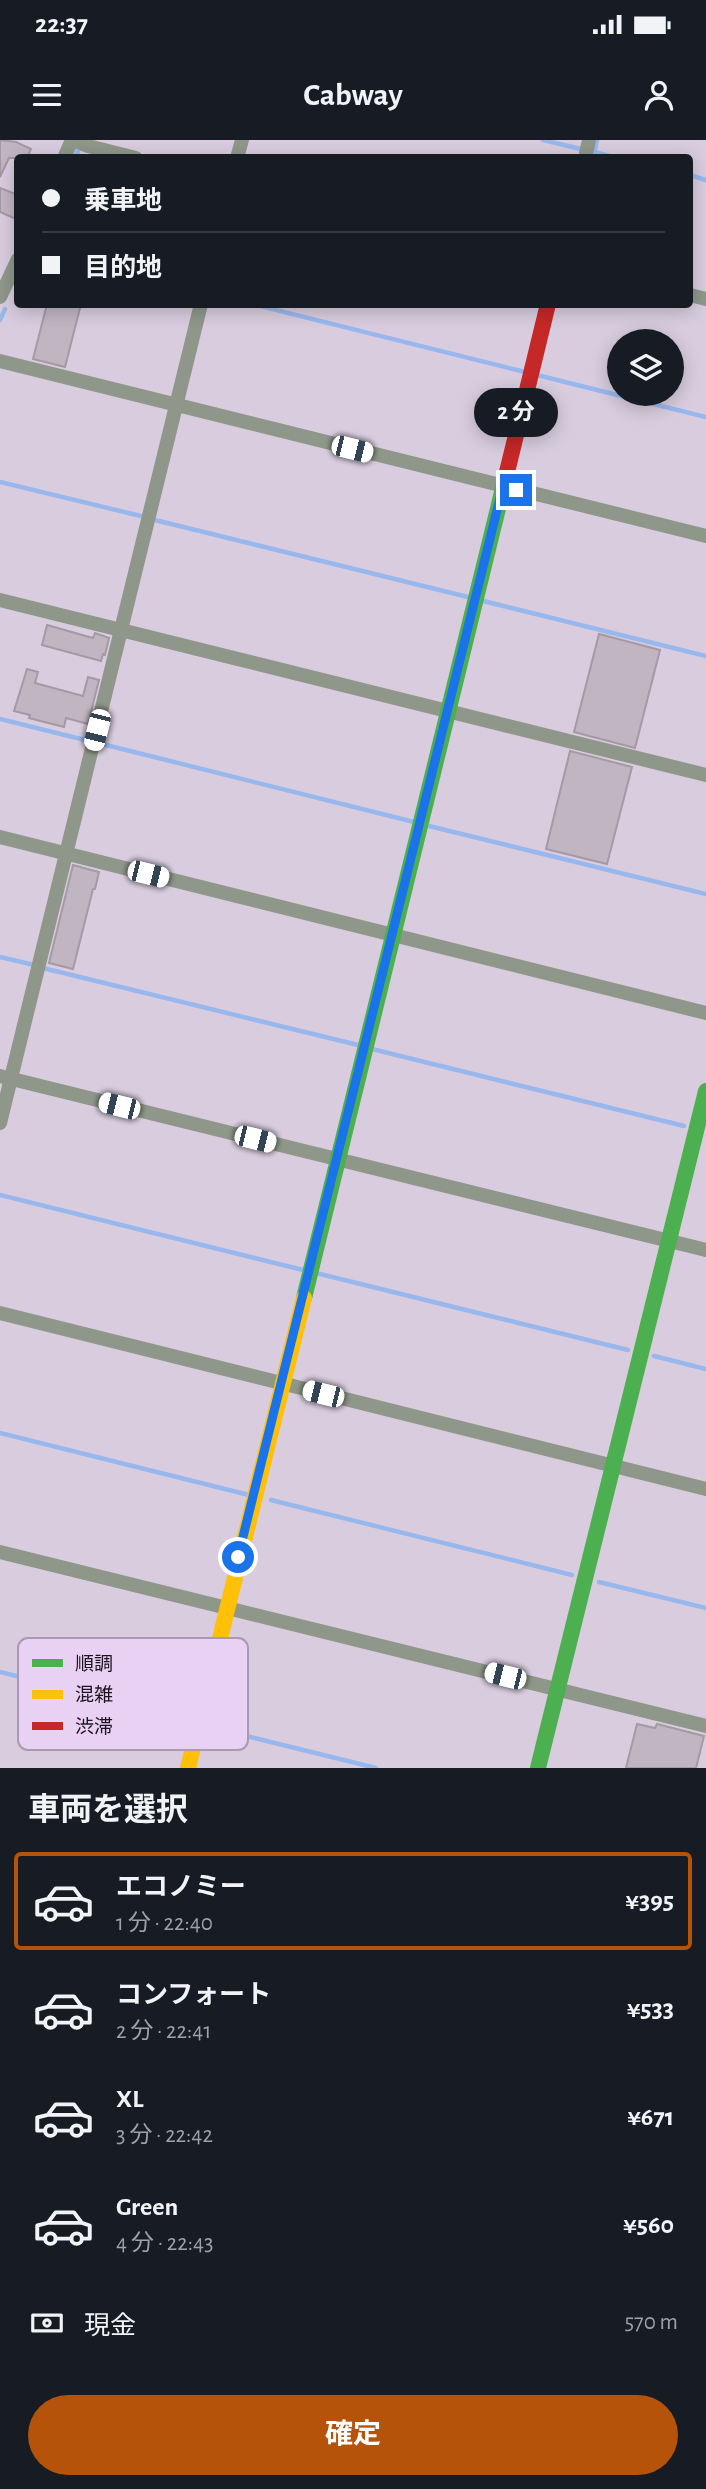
<!DOCTYPE html>
<html lang="ja">
<meta charset="utf-8">
<style>
:root{--surface:#171b24;--page:#242831;--text:#f1f3f6;--muted:#9ea1a6;--line:#363941;--accent:#b45309}
body{margin:0;font-family:"Alegreya Sans","Noto Sans JP",sans-serif;background:var(--page);color:var(--text);height:100vh;display:flex;flex-direction:column;font-size:26px;white-space:nowrap}
*{box-sizing:border-box;margin:0}
p{font-size:23px;color:var(--muted)}
.icon{flex:none;width:38px;height:38px;fill:none;stroke:currentColor;stroke-width:2;stroke-linecap:round;stroke-linejoin:round}
.map{position:relative;height:1628px;overflow:hidden}
.panel{display:flex;flex-direction:column;background:var(--surface);flex:1}
.panel>*{flex:none}
.banner{position:absolute;left:14px;top:14px;width:679px;height:154px;border-radius:7px;box-shadow:0 4px 18px #0003;display:grid;align-content:center;height:154px;padding:0 28px;background:var(--surface)}
.controls{position:absolute;left:607px;top:189px;display:grid;gap:14px}
.controls a{display:grid;place-items:center;width:77px;height:77px;border-radius:50%;background:var(--surface);box-shadow:0 4px 18px #0003;font-size:35px}
.end{position:absolute;width:32px;height:32px;margin:-16px;border:9px solid #1a73e8;background:#fff;box-shadow:0 0 0 4px #fff}
.from{border-radius:50%}
.bubble{position:absolute;height:49px;border-radius:24px;background:var(--surface);box-shadow:0 4px 18px #0003;font-size:23px;font-weight:700;line-height:49px;text-align:center}
.car{position:absolute;width:21px;height:42px;margin:-21px -10px;border-radius:9px;box-shadow:0 0 5px 2px #0007;background:linear-gradient(#fff 24%,#345 0 40%,#fff 0 76%,#345 0 86%,#fff 0)}
.banner b{display:flex;align-items:center;gap:24px;height:66px;font-size:26px}
.banner b+b{border-top:2px solid var(--line)}
.banner i{width:18px;height:18px;background:var(--text)}
ul{padding:0;list-style:none}
li{display:flex;align-items:center;gap:21px;height:98px;margin:0 14px 10px;padding:0 14px;border:4px solid transparent;border-radius:7px}
li div{flex:1}
li b{display:block;font-size:26px}
li em{font-style:normal;font-weight:700}
li.current{border-color:var(--accent)}
li>.icon{width:63px;height:63px;stroke-width:1.5}
h2{padding:0 28px;font-size:32px;line-height:84px}
.pay{display:flex;align-items:center;gap:18px;height:77px;padding:0 28px;font-size:26px}
.pay p{margin-inline-start:auto}
.cta{display:flex;gap:14px;margin-top:auto;padding:14px 28px}
.cta a{flex:1;height:80px;border-radius:42px;background:var(--accent);color:#fff;font-size:28px;font-weight:700;line-height:80px;text-align:center}
.status{display:flex;justify-content:space-between;align-items:center;height:49px;padding:0 35px;background:var(--surface);direction:ltr}
.status svg{height:19px;fill:currentColor}
header{display:flex;justify-content:space-between;align-items:center;height:91px;padding:0 28px;background:var(--surface);font-size:32px;font-weight:700}
.map>svg:first-child{display:block}
.lines{fill:none;stroke-linecap:round;stroke-linejoin:round}
.stream{stroke:#98b8ed;stroke-width:4.5}
.building{fill:#c1b5c2;stroke:#a599a6;stroke-width:2}
.street{stroke:#8e978a;stroke-width:14}
.fast{stroke:#4caf50;stroke-width:16}
.slow{stroke:#ffc107;stroke-width:16}
.jam{stroke:#c62828;stroke-width:16}
.route{stroke:#1a73e8;stroke-width:9}
.key{fill:#e8d1f3;stroke:#ab98b4;stroke-width:2}
.key-label{font-size:19px;fill:#1d1420}
</style>
<div class="status"><b>22:37</b><svg viewBox="0 0 49 12"><path d="M0 12V9h3v3zM5 12V6h3v6zM10 12V3h3v9zM15 12V0h3v12zM26 1h20v11H26zM47 4h2v5h-2z"/></svg></div>
<header><svg class="icon" aria-label="menu" viewBox="0 0 24 24"><path d="M4 6h16M4 12h16M4 18h16"/></svg>Cabway<svg class="icon" aria-label="person" viewBox="0 0 24 24"><circle cx="12" cy="8" r="4"/><path d="M4 21q1-7 8-7t8 7"/></svg></header>
<div class="map">
<svg width="706" height="1628" viewBox="0 0 706 1628">
<rect width="100%" height="100%" fill="#d8ccde"/>
<g class="lines">
<g class="stream">
<polyline points="543,0 581,9"/>
<polyline points="594,12 617,18"/>
<polyline points="75,18 81,4"/>
<polyline points="593,18 597,0"/>
<polyline points="690,35 706,40"/>
<polyline points="252,164 525,232"/>
<polyline points="0,180 5,169"/>
<polyline points="537,235 706,277"/>
<polyline points="0,342 145,377"/>
<polyline points="155,380 468,457"/>
<polyline points="483,461 706,516"/>
<polyline points="0,579 89,601"/>
<polyline points="98,603 414,682"/>
<polyline points="425,685 706,754"/>
<polyline points="0,817 34,825"/>
<polyline points="43,828 358,905"/>
<polyline points="372,909 684,986"/>
<polyline points="0,1055 303,1130"/>
<polyline points="316,1133 628,1210"/>
<polyline points="654,1216 706,1229"/>
<polyline points="0,1293 249,1355"/>
<polyline points="271,1360 572,1435"/>
<polyline points="599,1442 706,1468"/>
<polyline points="0,1532 193,1580"/>
<polyline points="206,1586 376,1628"/>
</g>
</g>
<g class="building">
<polygon points="0,0 16,2 31,9 27,18 9,18 0,37"/>
<polygon points="0,48 18,55 18,80 0,72"/>
<polygon points="47,164 81,164 65,227 33,219"/>
<polygon points="47,485 93,498 95,493 109,498 105,515 103,514 101,521 42,505"/>
<polygon points="599,494 660,510 635,608 574,592"/>
<polygon points="27,529 38,532 35,543 83,556 88,537 99,540 88,584 66,578 64,587 29,578 30,575 14,571"/>
<polygon points="570,611 632,627 607,724 546,709"/>
<polygon points="73,725 99,732 95,749 93,749 73,829 49,823"/>
<polygon points="637,1584 655,1588 657,1584 704,1596 696,1628 626,1628"/>
</g>
<g class="lines">
<g class="street">
<polyline points="74,0 88,6 136,18"/>
<polyline points="64,18 72,0"/>
<polyline points="237,18 242,0"/>
<polyline points="585,18 589,0"/>
<polyline points="690,155 706,159"/>
<polyline points="0,157 18,119"/>
<polyline points="0,221 706,396"/>
<polyline points="0,460 706,635"/>
<polyline points="0,697 706,873"/>
<polyline points="0,936 706,1110"/>
<polyline points="0,983 201,164"/>
<polyline points="0,1173 706,1349"/>
<polyline points="0,1412 706,1586"/>
</g>
<g class="fast">
<polyline points="304,1158 507,332"/>
<polyline points="538,1628 706,951"/>
</g>
<polyline class="slow" points="188,1628 304,1158"/>
<polyline class="jam" points="507,332 548,164"/>
</g>
<g class="lines">
<polyline class="route" points="238,1417 503,346 516,350"/>
</g>
<rect x="18" y="1498" width="230" height="112" rx="10" class="key"/>
<rect x="32" y="1519" width="31" height="8" fill="#4caf50"/>
<rect x="32" y="1550" width="31" height="9" fill="#ffc107"/>
<rect x="32" y="1582" width="31" height="8" fill="#c62828"/>
<g class="key-label">
<text x="75" y="1530">順調</text>
<text x="75" y="1561">混雑</text>
<text x="75" y="1593">渋滞</text>
</g>
</svg>
<div class="controls">
<a><svg class="icon" aria-label="layers" viewBox="0 0 24 24"><path d="M12 4l9 5-9 5-9-5zM3 14l9 5 9-5"/></svg></a>
</div>
<i class="end from" style="left:238px;top:1417px"></i>
<i class="end" style="left:516px;top:350px"></i>
<div class="bubble" style="left:474px;top:248px;width:84px">2 分</div>
<i class="car" style="left:352px;top:309px;rotate:104deg"></i>
<i class="car" style="left:97px;top:590px;rotate:194deg"></i>
<i class="car" style="left:148px;top:734px;rotate:104deg"></i>
<i class="car" style="left:119px;top:966px;rotate:284deg"></i>
<i class="car" style="left:255px;top:999px;rotate:104deg"></i>
<i class="car" style="left:323px;top:1254px;rotate:284deg"></i>
<i class="car" style="left:505px;top:1536px;rotate:284deg"></i>
<div class="banner">
<b><i class="from"></i>乗車地</b>
<b><i></i>目的地</b>
</div>
</div>
<section class="panel">
<h2>車両を選択</h2>
<ul>
<li class="current"><svg class="icon" aria-label="car" viewBox="0 0 24 24"><path d="M5 17H2v-5l4-1 3-4h7l3 4 3 1v5h-3M9 17h6M6 11h13"/><circle cx="7" cy="17" r="2"/><circle cx="17" cy="17" r="2"/></svg><div><b>エコノミー</b><p>1 分 · 22:40</p></div><em>¥395</em></li>
<li><svg class="icon" aria-label="car" viewBox="0 0 24 24"><path d="M5 17H2v-5l4-1 3-4h7l3 4 3 1v5h-3M9 17h6M6 11h13"/><circle cx="7" cy="17" r="2"/><circle cx="17" cy="17" r="2"/></svg><div><b>コンフォート</b><p>2 分 · 22:41</p></div><em>¥533</em></li>
<li><svg class="icon" aria-label="car" viewBox="0 0 24 24"><path d="M5 17H2v-5l4-1 3-4h7l3 4 3 1v5h-3M9 17h6M6 11h13"/><circle cx="7" cy="17" r="2"/><circle cx="17" cy="17" r="2"/></svg><div><b>XL</b><p>3 分 · 22:42</p></div><em>¥671</em></li>
<li><svg class="icon" aria-label="car" viewBox="0 0 24 24"><path d="M5 17H2v-5l4-1 3-4h7l3 4 3 1v5h-3M9 17h6M6 11h13"/><circle cx="7" cy="17" r="2"/><circle cx="17" cy="17" r="2"/></svg><div><b>Green</b><p>4 分 · 22:43</p></div><em>¥560</em></li>
</ul>
<div class="pay"><svg class="icon" aria-label="cash" viewBox="0 0 24 24"><path d="M3 7h18v10H3z"/><circle cx="12" cy="12" r="2"/></svg>現金<p>570 m</p></div>
<div class="cta"><a>確定</a></div>
</section>
